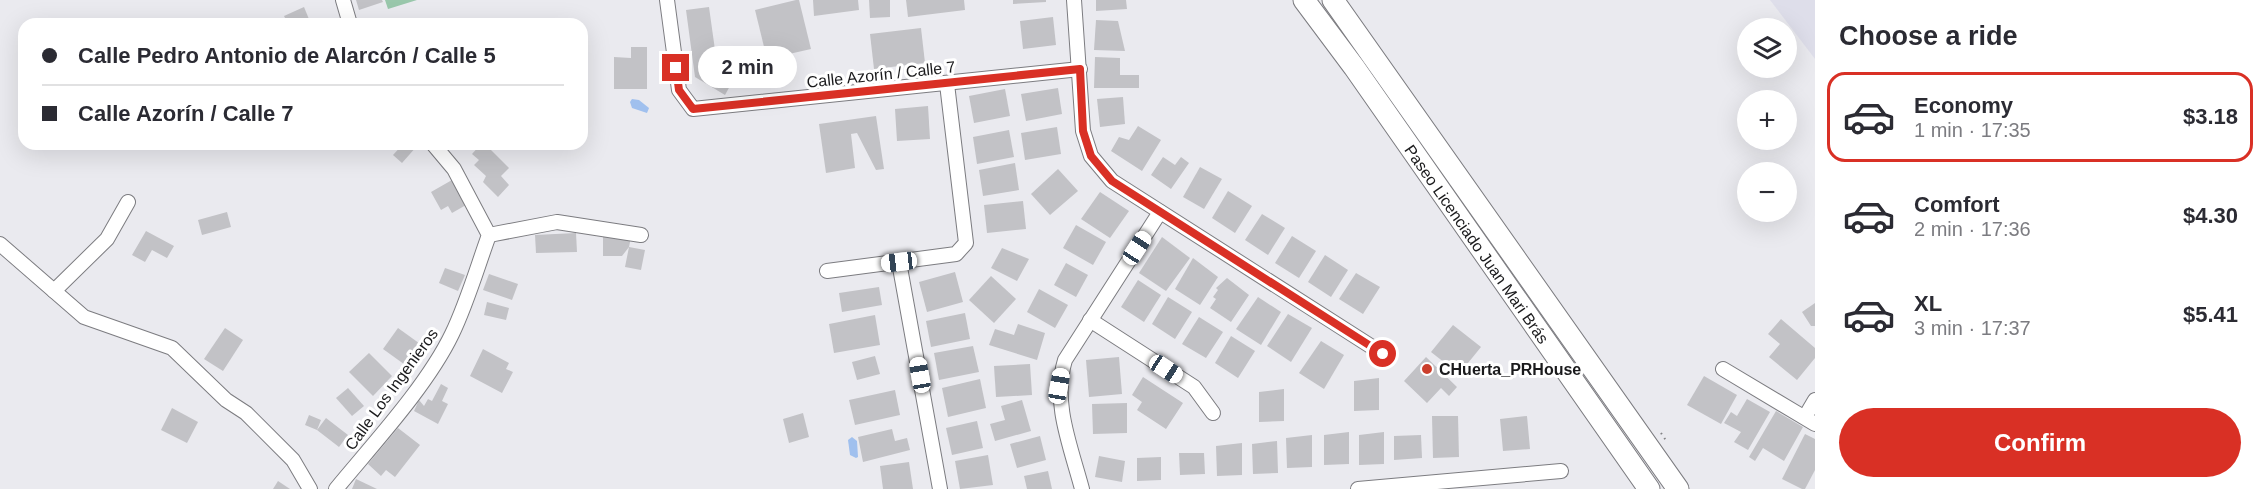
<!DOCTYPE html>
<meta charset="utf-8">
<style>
:root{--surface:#fff;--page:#f2f2f3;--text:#2b2b33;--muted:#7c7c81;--line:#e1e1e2;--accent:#d93025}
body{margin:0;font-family:Arial,sans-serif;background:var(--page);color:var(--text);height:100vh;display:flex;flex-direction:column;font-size:22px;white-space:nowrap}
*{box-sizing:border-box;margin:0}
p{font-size:20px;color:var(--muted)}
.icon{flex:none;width:33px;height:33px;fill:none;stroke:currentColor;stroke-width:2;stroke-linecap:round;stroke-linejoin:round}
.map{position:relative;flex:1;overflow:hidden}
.sheet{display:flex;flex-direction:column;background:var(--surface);width:450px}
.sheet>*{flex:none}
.banner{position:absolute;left:18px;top:18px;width:570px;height:132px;border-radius:18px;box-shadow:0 6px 24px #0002;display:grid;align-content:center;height:132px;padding:0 24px;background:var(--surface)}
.controls{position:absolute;left:1737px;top:18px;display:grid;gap:12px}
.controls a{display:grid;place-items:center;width:60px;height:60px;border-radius:50%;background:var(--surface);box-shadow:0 6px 24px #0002;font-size:30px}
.end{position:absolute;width:27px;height:27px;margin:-14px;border:8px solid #d93025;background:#fff;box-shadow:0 0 0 3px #fff}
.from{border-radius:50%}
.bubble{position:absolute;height:42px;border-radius:21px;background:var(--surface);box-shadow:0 6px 24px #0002;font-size:20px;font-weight:700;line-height:42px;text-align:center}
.car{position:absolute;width:18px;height:36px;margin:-18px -9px;border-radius:8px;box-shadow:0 0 4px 2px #0007;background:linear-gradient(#fff 24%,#345 0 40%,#fff 0 76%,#345 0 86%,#fff 0)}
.banner b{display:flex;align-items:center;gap:21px;height:57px;font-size:22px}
.banner b+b{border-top:2px solid var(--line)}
.banner i{width:15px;height:15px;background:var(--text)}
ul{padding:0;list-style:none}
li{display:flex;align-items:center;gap:18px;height:90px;margin:0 12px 9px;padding:0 12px;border:3px solid transparent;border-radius:18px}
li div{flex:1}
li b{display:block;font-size:22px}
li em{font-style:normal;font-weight:700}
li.on{border-color:var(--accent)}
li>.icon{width:54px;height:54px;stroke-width:1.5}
h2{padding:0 24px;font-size:27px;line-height:72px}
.action{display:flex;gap:12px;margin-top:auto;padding:12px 24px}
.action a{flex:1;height:69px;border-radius:36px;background:var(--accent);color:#fff;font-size:24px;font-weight:700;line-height:69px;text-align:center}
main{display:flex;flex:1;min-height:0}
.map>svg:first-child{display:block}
.built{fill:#dedeea}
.green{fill:#99c7ab}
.water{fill:#a0c0ee}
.building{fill:#c2c2c6}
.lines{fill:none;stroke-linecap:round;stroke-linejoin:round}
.minor-casing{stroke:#7c7c80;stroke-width:16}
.primary-casing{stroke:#7c7c80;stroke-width:23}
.path{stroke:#818184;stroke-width:2;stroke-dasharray:1.5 4.5;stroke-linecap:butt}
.minor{stroke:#fff;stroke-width:14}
.primary{stroke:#fff;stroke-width:21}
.route{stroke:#d93025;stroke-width:8}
.poi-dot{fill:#cb3e2c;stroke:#fff;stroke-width:2}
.labels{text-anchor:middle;stroke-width:6;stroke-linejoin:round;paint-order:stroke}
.street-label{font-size:16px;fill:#1a1a1c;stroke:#fff}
.poi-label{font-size:16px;font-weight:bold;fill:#1a1a1c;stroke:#fff;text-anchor:start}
</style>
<main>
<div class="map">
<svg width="1815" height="489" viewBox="0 0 1815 489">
<rect width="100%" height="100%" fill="#eaeaef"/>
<polygon class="built" points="1770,0 1815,0 1815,59"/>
<polygon class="green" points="385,0 417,0 388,9"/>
<g class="water">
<polygon points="754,63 758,68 758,82 752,88 748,88 745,70"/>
<polygon points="787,65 788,82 779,83 778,75 773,75 772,66"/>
<polygon points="632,99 639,100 649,108 647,113 632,108 630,102"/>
<polygon points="852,437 857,441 858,457 856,458 850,455 848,440"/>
</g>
<g class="building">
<polygon points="356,0 382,0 383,2 359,10"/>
<polygon points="796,0 799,0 811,49 767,59 755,10"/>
<polygon points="813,0 858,0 859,10 814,16"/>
<polygon points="869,0 890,0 890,17 870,18"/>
<polygon points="906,0 964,0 965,10 908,17"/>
<polygon points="1013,0 1046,0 1046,2 1013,4"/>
<polygon points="1096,0 1126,0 1127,9 1096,11"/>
<polygon points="304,7 311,24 288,24 284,16"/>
<polygon points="709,7 715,50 741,66 725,95 695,77 686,10"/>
<polygon points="1053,17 1056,45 1023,49 1020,21"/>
<polygon points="1096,20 1118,21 1125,51 1094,50"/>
<polygon points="921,28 925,63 874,69 870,34"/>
<polygon points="631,47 647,47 647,89 614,89 614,57 631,58"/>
<polygon points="1095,57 1120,58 1120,75 1139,75 1139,88 1094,88"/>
<polygon points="1058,88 1062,114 1026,121 1021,94"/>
<polygon points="1005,89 1010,116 974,123 969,96"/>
<polygon points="1123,97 1125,124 1100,127 1097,99"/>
<polygon points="928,106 930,139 897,141 895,109"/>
<polygon points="876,116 884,169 876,170 857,133 851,134 855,168 826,173 819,124"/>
<polygon points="1138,126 1161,140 1142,171 1111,151 1119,137 1129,140"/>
<polygon points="1057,127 1061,154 1025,160 1021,133"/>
<polygon points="1009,130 1014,157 977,164 973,137"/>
<polygon points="403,144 417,146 402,163 393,155"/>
<polygon points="481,144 485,144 509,168 501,176 509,185 498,197 483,182 486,176 474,165 479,160 472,154"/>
<polygon points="1163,157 1175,165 1181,157 1189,163 1171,189 1151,175"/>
<polygon points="1015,163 1019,190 983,196 979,170"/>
<polygon points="1200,167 1222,179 1204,209 1183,197"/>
<polygon points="1058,169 1078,191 1050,215 1031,194"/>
<polygon points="452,180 466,205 452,213 448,206 441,210 431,192"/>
<polygon points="1228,191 1252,206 1235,233 1212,218"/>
<polygon points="1100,192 1129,211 1110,238 1081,219"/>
<polygon points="1023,201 1026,229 987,233 984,205"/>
<polygon points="227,212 231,227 202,235 198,220"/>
<polygon points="1262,214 1285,228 1268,255 1245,240"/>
<polygon points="1076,225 1106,242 1093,265 1063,248"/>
<polygon points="146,231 174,246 167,258 152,250 145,262 132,255"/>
<polygon points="576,233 577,252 536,253 535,235"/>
<polygon points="1292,236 1316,251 1299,278 1275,263"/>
<polygon points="603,237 631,237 629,247 645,250 641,270 625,267 629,247 622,256 603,256"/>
<polygon points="1162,237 1190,258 1166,291 1139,273"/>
<polygon points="1002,248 1029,259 1017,281 991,268"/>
<polygon points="1325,255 1348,270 1331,297 1308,282"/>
<polygon points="1193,258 1218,277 1200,305 1175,289"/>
<polygon points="1066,263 1088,275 1076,297 1054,285"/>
<polygon points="445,268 465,275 458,291 439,283"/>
<polygon points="955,272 963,302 927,312 919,282"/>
<polygon points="1356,273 1380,287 1363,314 1339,299"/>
<polygon points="489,274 518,284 512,300 483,290"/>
<polygon points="991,276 1016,299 994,323 969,300"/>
<polygon points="1227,278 1249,295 1231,322 1210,308 1216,299 1213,297 1218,290 1216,288"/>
<polygon points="1138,280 1161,295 1144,322 1121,307"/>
<polygon points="879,287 882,305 842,312 839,293"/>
<polygon points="1039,289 1068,305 1055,328 1027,312"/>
<polygon points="1168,297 1192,312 1175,339 1152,324"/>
<polygon points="1258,297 1281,312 1261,345 1236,329"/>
<polygon points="487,302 509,308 506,320 484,315"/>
<polygon points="1815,303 1815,326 1811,326 1802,312"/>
<polygon points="965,313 970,339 931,347 926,321"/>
<polygon points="1288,314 1312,328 1291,362 1267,346"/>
<polygon points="875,315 880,345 834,353 829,324"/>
<polygon points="1199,317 1223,332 1206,358 1182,344"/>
<polygon points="1781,319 1815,348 1815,358 1797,380 1769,357 1780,344 1768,334"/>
<polygon points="1018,324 1045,333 1037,360 989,345 995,329 1014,335"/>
<polygon points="1453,325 1481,347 1459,374 1431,352"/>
<polygon points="225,328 243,340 223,371 204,359"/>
<polygon points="398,328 423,346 408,367 383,349"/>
<polygon points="1231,336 1255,351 1238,378 1215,363"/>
<polygon points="1321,341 1344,355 1324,389 1299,373"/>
<polygon points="973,346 979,372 939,380 934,353"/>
<polygon points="483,349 509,363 506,369 513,372 502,393 470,376"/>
<polygon points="369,353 392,376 373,396 349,372"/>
<polygon points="875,356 880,374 857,380 852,362"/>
<polygon points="1119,357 1122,394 1089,397 1086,360"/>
<polygon points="1426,357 1457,387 1449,396 1441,388 1427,403 1404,381"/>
<polygon points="1030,364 1032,395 996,397 994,366"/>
<polygon points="1704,376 1737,395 1721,424 1687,405"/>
<polygon points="1143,377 1183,403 1166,429 1137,410 1142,402 1132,395"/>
<polygon points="1379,378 1379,410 1354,411 1354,381"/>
<polygon points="980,379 986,408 948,417 942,388"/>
<polygon points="441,384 448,388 442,401 448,404 438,424 414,411 419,400 424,406 428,399 432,401"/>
<polygon points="348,388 364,406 352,416 336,398"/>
<polygon points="1284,389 1284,421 1259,422 1259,392"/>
<polygon points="895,390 900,415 855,425 849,400"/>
<polygon points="1747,399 1770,412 1748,450 1734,442 1741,432 1724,423 1731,412 1737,416"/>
<polygon points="1022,400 1031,431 995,441 990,424 1005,420 1001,406"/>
<polygon points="1127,403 1127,433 1093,434 1092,404"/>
<polygon points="172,408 198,422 187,443 161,430"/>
<polygon points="1776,411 1803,427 1784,461 1763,448 1755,461 1749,457"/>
<polygon points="803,413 809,437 789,443 783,419"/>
<polygon points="309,415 321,420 317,430 326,418 348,435 339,447 317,430 305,425"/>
<polygon points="1432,416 1458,416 1459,457 1433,458"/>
<polygon points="1527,416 1530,449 1503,451 1500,419"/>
<polygon points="977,421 983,448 952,455 946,428"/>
<polygon points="398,428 420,445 395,477 386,470 381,476 368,464"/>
<polygon points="892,429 895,441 907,438 910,450 863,462 858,437"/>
<polygon points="1349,432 1349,464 1324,465 1324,435"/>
<polygon points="1384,432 1384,464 1359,465 1359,435"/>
<polygon points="1805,434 1815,439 1815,470 1805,489 1802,489 1782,479"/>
<polygon points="1312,435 1312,467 1287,468 1286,438"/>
<polygon points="1421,435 1422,458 1394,460 1394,436"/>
<polygon points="1040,436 1046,460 1017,468 1010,444"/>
<polygon points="1277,441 1278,473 1253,474 1252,444"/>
<polygon points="1242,443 1242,475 1217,476 1216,446"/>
<polygon points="1179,453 1204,453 1205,474 1180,475"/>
<polygon points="988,455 993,485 960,489 955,461"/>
<polygon points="1099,456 1125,461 1122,482 1095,477"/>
<polygon points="1161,457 1161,480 1137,481 1137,458"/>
<polygon points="909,462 913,489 883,489 880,466"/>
<polygon points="1048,471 1052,489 1027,489 1024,476"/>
<polygon points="356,479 377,489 352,489"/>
<polygon points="278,481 290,489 273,489"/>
</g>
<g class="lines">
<defs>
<g id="minor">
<polyline points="343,0 350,24"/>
<polyline points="667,0 679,90 693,109 1080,69"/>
<polyline points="1074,0 1083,131 1091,156 1112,181 1383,354"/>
<polyline points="489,235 557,222 641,235"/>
<polyline points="0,244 84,317 172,348 226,400 246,413 293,460 310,489"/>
<polyline points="899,262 940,489"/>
<polyline points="827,271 956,254 966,243 947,84"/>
<polyline points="54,291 107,239 128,202"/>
<polyline points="1090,320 1194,387 1213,413"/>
<polyline points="1723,369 1815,424"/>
<polyline points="1805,417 1815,400"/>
<path d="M336,489c37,-45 91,-103 116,-155 15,-31 25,-66 37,-99l-35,-66 -21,-25"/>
<path d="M1082,489c-11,-42 -30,-86 -17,-129l95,-148"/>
<polyline points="1358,489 1561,471"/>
</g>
<g id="primary">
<polyline points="1304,0 1354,67 1649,489"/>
<polyline points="1333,0 1678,489"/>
</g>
</defs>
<use href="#minor" class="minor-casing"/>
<use href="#primary" class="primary-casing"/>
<polyline class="path" points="1661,433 1667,442"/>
<use href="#minor" class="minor"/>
<use href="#primary" class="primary"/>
</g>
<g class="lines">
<polyline class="route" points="676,68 679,90 693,109 1080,69 1083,131 1091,156 1112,181 1383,354"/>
</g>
<circle class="poi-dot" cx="1427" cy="369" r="6"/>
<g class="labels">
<g class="street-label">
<text transform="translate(881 74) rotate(-6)" y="6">Calle Azorín / Calle 7</text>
<text transform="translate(1477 244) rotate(55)" y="6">Paseo Licenciado Juan Mari Brás</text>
<text transform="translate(391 389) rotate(-54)" y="6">Calle Los Ingenieros</text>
</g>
<g class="poi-label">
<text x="1439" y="375">CHuerta_PRHouse</text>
</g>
</g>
</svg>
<div class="controls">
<a><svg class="icon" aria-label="layers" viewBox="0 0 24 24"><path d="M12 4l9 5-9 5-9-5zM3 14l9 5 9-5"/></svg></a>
<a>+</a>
<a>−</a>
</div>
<i class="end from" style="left:1383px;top:354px"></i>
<i class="end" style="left:676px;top:68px"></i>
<div class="bubble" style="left:698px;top:46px;width:99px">2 min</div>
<i class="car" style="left:1137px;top:248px;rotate:33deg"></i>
<i class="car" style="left:899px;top:262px;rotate:263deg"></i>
<i class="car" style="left:1166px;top:369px;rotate:123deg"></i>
<i class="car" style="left:920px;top:375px;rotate:350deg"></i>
<i class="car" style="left:1059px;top:386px;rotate:10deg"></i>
<div class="banner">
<b><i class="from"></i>Calle Pedro Antonio de Alarcón / Calle 5</b>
<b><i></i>Calle Azorín / Calle 7</b>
</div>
</div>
<section class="sheet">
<h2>Choose a ride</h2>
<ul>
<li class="on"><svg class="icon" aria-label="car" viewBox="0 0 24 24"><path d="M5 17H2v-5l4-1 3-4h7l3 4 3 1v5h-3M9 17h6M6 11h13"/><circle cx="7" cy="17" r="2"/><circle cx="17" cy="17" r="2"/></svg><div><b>Economy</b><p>1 min · 17:35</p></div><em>$3.18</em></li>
<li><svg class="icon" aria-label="car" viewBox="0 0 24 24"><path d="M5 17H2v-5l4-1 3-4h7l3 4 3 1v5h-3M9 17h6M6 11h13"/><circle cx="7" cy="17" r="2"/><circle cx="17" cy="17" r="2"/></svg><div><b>Comfort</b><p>2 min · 17:36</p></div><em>$4.30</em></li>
<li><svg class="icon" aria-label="car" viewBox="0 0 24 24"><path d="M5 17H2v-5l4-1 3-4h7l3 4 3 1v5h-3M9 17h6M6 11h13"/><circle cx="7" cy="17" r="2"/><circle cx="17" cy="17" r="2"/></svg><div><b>XL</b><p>3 min · 17:37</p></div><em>$5.41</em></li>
</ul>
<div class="action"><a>Confirm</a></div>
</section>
</main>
